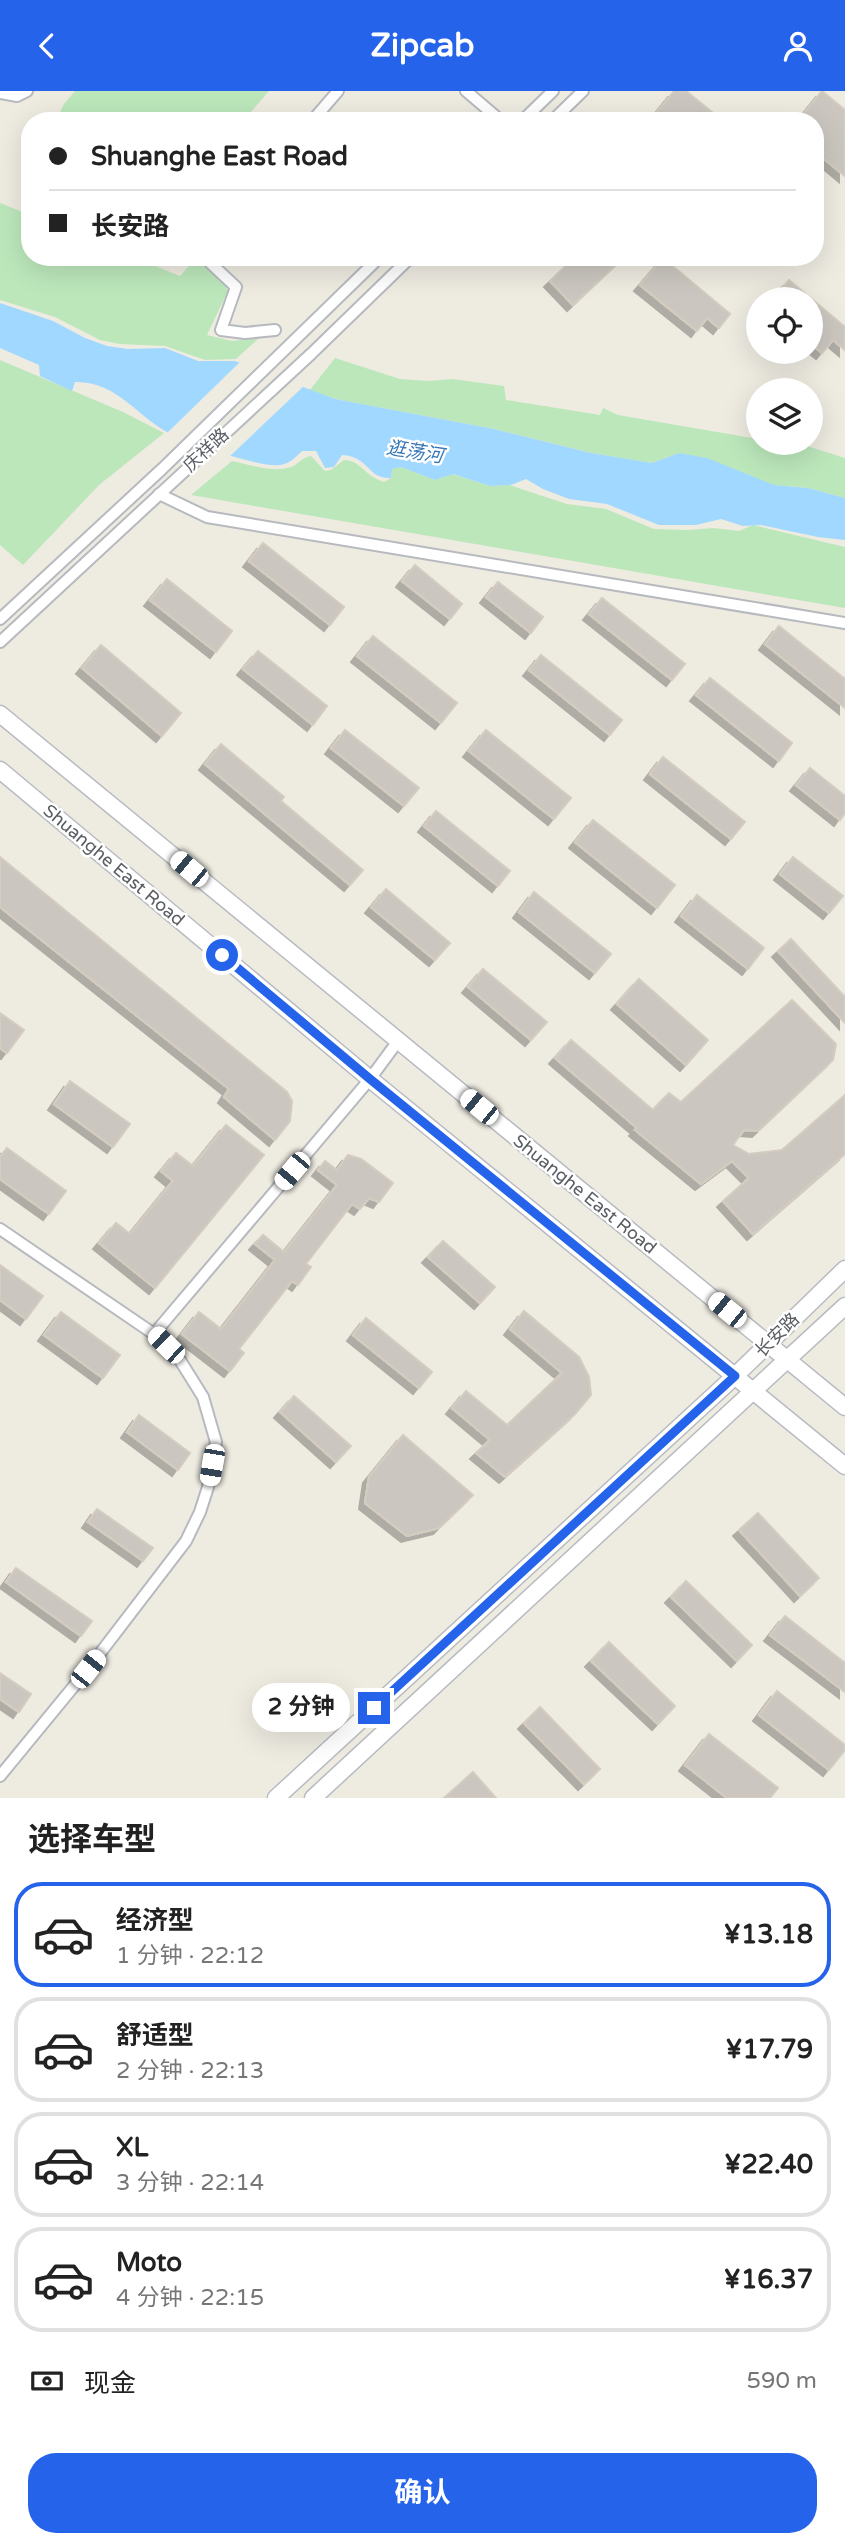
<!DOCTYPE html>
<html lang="zh">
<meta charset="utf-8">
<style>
:root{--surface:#fff;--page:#f2f2f2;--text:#222;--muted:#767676;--line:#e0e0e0;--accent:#2563eb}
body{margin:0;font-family:"Varela Round","Noto Sans SC",sans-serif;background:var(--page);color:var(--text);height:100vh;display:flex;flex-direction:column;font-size:26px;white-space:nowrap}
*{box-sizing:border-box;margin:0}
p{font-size:23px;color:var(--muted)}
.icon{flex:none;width:38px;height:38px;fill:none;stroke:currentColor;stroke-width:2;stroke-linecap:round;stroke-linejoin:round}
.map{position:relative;height:1707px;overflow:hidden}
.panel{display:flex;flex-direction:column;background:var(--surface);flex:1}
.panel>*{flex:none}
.banner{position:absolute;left:21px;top:21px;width:803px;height:154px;border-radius:28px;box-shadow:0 7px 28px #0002;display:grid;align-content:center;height:154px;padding:0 28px;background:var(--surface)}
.buttons{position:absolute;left:746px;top:196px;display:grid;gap:14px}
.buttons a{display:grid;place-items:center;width:77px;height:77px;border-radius:50%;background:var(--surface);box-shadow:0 7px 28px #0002;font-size:35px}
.end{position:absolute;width:32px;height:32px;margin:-16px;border:9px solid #2563eb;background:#fff;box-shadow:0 0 0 4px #fff}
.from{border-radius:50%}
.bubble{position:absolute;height:49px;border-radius:24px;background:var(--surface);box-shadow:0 7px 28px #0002;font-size:23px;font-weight:700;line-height:49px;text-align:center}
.car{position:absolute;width:21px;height:42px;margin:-21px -10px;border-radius:9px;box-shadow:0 0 5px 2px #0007;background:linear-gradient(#fff 24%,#345 0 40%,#fff 0 76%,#345 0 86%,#fff 0)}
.banner b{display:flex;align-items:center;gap:24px;height:66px;font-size:26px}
.banner b+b{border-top:2px solid var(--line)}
.banner i{width:18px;height:18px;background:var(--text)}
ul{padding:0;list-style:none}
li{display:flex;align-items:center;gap:21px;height:105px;margin:0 14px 10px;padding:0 14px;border:4px solid var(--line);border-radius:28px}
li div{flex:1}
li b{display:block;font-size:26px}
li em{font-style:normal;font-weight:700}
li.selected{border-color:var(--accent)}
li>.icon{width:63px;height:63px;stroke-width:1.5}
h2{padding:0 28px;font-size:32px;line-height:84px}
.pay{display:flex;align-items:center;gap:18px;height:77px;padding:0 28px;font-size:26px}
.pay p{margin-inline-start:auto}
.action{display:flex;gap:14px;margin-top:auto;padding:14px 28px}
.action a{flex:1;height:80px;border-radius:28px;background:var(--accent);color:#fff;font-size:28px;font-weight:700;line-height:80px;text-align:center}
header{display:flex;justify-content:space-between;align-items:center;height:91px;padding:0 28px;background:var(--accent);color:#fff;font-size:32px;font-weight:700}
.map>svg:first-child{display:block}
.green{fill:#bce7bb}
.water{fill:#a0d8ff}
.pier{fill:#eeebe1}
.building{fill:#cbc7c0;stroke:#d3ccbf;stroke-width:2;filter:url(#shadow)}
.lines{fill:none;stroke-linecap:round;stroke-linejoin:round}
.street-casing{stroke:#b6babf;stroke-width:14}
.secondary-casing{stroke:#b7bbc1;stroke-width:19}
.street{stroke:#fff;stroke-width:10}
.secondary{stroke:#fff;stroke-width:16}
.route{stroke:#2563eb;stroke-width:9}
.labels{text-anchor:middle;stroke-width:5;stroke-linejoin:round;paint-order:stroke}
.street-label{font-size:18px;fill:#595e63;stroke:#fff}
.water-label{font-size:19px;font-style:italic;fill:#3778b8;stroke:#fff}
</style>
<header><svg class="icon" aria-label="back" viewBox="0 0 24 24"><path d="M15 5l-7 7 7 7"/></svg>Zipcab<svg class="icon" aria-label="person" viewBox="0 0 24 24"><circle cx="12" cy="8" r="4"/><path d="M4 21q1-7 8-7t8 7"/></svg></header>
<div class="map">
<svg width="845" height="1707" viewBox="0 0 845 1707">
<defs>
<filter id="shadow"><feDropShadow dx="-6" dy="6" stdDeviation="0" flood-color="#0004"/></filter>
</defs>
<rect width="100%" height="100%" fill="#eeebe1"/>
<g class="green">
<polygon points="75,0 269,0 243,30 56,30 64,13"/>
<polygon points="0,112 30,124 30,166 133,166 180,185 196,167 221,187 228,200 207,244 232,250 259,247 236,268 205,269 165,255 120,253 100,249 55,226 0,209"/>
<polygon points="335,267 400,288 429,290 452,288 504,295 506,309 600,324 603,317 618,324 758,348 758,352 807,355 845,367 845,407 808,397 774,394 679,362 652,372 591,362 494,338 335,308 310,299"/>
<polygon points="0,269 123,321 164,342 99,394 23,474 0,454"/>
<path d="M311,365l14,15 6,-1 13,-10c17,0 20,16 40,22l7,-4 1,-9 9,-2 34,13 17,-6 38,12 19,-1 58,19 39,5 48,20 35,1 24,-2 26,3 14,-6 92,22v61l-654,-113 41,-34c18,4 40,12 59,6 8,-3 11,-10 20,-11z"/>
</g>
<path class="water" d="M0,212l53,18 32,17 22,8 21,3 37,-1 33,13h37l100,38 159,30 97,24 61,10 27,-10 28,5 67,27 34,3 37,10v42l-27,-3 -57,-12 -18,1 -22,-7 -25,6h-37l-52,-21 -38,-5 -26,-10 -17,-10 -15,6 -21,1 -37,-12 -18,6 -34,-13 -9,2 -1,9c-25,1 -20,-21 -49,-23l-8,12 -9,1 -9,-17h-14c-6,6 -13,13 -22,14 -20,3 -94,-23 -113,-33 -31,-17 -51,-51 -92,-50l-3,9 -32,-15 -1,-11 -39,-17z"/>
<polygon class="pier" points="242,269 306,293 228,367 165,344"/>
<g class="building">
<polygon points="674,0 686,0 723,30 650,30"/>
<polygon points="822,0 845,19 845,85 816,61 816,30 798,30"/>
<polygon points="575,166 624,166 573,214 550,190"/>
<polygon points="663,167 730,223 719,237 707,227 697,240 640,194"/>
<polygon points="789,189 845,236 845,259 833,249 822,262 810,252 810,208 773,208"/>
<polygon points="263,452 344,516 330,534 249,470"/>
<polygon points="415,474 462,513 450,528 402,490"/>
<polygon points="167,488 232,540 216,561 150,509"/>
<polygon points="498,491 543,526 531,542 486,506"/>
<polygon points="602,507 685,573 672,589 589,523"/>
<polygon points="779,535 845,588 845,617 765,553"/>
<polygon points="373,545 457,612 441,632 357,565"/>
<polygon points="101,554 181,622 162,645 82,577"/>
<polygon points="258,560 327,615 313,634 243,578"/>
<polygon points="541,564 622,629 610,644 529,579"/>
<polygon points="710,587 792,652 779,670 696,604"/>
<polygon points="345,639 419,697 404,715 331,657"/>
<polygon points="486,639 571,707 554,728 469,660"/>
<polygon points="221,653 284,706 281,710 363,779 350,794 205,673"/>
<polygon points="663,666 745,731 731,748 650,683"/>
<polygon points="810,677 845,705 845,722 840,729 796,694"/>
<polygon points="436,720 510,780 498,795 424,735"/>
<polygon points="593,729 675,794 657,817 575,751"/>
<polygon points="0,766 287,1001 292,1010 290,1030 275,1049 224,1006 229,998 0,816"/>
<polygon points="793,766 843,805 829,822 780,783"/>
<polygon points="386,798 450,852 435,869 371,816"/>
<polygon points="534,801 611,863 595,882 519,821"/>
<polygon points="697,804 764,857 748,878 681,825"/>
<polygon points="791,848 845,906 845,932 778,860"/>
<polygon points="483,878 547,931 531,949 468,896"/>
<polygon points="639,888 708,949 686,974 617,913"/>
<polygon points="792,909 836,953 833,969 758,1040 744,1039 733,1054 749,1063 782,1059 845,1004 845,1063 753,1143 723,1110 749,1087 732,1070 701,1093 635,1039 637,1037 555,967 571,949 653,1019 669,1002 681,1011"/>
<polygon points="0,922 24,939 7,962 0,957"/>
<polygon points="70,990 130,1033 113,1056 54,1013"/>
<polygon points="226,1034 264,1064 155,1197 99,1152 116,1132 130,1143 173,1090 161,1080 176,1062 193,1075"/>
<polygon points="7,1057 66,1100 49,1123 0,1088 0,1066"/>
<polygon points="348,1064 361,1068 393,1092 379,1111 369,1107 360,1118 352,1113 306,1173 311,1176 298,1194 292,1190 239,1258 244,1262 230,1280 182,1243 199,1221 221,1238 275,1169 255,1153 263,1144 284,1161 337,1094 318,1079 325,1070 337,1079"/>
<polygon points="443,1150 495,1196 480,1212 428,1166"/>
<polygon points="0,1174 43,1205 26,1228 0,1209"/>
<polygon points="524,1220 579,1266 589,1286 591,1304 575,1323 505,1386 476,1362 490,1349 452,1317 466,1300 507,1334 562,1282 510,1238"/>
<polygon points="61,1221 120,1264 103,1287 44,1244"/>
<polygon points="366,1227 432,1281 419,1297 353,1244"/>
<polygon points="294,1305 351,1355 336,1371 280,1321"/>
<polygon points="139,1324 190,1362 178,1379 127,1341"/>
<polygon points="403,1344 473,1404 439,1437 407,1445 365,1412 369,1386"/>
<polygon points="97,1418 153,1457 143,1470 88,1431"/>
<polygon points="758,1422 819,1487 800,1505 739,1439"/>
<polygon points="16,1477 92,1530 81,1545 6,1491"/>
<polygon points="686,1490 752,1554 737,1570 671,1506"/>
<polygon points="785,1525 845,1572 845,1601 770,1544"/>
<polygon points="609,1551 675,1615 658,1633 591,1570"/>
<polygon points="0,1582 31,1603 19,1621 0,1608"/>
<polygon points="777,1600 845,1654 845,1659 829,1679 759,1624"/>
<polygon points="540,1616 600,1678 584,1693 524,1632"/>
<polygon points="709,1643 778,1697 770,1707 727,1707 685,1674"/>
<polygon points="473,1681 496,1707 444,1707"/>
</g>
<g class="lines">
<defs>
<g id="street">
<polyline points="466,0 500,29"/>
<polyline points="0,2 17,5 27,0"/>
<polyline points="312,30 338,0"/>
<polyline points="522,30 553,0"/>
<polyline points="552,30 583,0"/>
<polyline points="204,166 236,196 221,239 245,242 275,239"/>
<polyline points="159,403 207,426 845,532"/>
<polyline points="0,528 162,378 380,166"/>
<polyline points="0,551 311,263 411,166"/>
<polyline points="0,1138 154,1243 370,988 398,950"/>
<polyline points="0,1685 88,1578 186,1450 200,1421 208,1396 216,1351 203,1306 178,1266 154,1243"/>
</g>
<g id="secondary">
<polyline points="0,623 845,1316"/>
<polyline points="0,679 370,988 845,1375"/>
<polyline points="276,1707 735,1285 845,1178"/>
<polyline points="313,1707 845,1215"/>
</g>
</defs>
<use href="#street" class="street-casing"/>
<use href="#secondary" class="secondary-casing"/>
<use href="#street" class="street"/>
<use href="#secondary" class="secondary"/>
</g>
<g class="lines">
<polyline class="route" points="222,864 370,988 735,1285 374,1617"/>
</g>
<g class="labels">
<g class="street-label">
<text transform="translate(206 359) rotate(-43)" y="6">庆祥路</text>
<text transform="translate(114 774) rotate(40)" y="6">Shuanghe East Road</text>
<text transform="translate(585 1103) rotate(39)" y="6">Shuanghe East Road</text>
<text transform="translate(777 1244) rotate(-45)" y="6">长安路</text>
</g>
<g class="water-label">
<text transform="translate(415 360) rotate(9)" y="7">逛荡河</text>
</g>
</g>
</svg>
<div class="buttons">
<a><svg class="icon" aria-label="locate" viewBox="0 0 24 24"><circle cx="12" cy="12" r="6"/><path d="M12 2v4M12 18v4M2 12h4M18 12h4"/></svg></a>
<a><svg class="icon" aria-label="layers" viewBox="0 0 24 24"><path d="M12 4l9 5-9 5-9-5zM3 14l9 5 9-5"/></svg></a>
</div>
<i class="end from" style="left:222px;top:864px"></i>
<i class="end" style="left:374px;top:1617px"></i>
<div class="bubble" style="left:252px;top:1592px;width:98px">2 分钟</div>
<i class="car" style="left:189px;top:778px;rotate:310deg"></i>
<i class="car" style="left:479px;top:1016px;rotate:309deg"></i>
<i class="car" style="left:292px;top:1080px;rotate:220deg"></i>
<i class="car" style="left:727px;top:1219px;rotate:309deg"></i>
<i class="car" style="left:166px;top:1254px;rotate:314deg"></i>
<i class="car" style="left:212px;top:1374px;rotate:190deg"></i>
<i class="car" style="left:88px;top:1578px;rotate:38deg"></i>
<div class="banner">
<b><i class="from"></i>Shuanghe East Road</b>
<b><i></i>长安路</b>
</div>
</div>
<section class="panel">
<h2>选择车型</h2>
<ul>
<li class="selected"><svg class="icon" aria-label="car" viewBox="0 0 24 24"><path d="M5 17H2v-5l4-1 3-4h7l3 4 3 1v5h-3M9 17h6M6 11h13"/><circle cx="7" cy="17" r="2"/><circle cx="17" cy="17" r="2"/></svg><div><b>经济型</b><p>1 分钟 · 22:12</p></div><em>¥13.18</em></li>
<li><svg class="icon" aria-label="car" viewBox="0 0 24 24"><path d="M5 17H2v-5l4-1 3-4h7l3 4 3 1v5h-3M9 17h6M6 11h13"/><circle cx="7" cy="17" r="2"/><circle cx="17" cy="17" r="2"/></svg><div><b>舒适型</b><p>2 分钟 · 22:13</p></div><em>¥17.79</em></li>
<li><svg class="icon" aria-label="car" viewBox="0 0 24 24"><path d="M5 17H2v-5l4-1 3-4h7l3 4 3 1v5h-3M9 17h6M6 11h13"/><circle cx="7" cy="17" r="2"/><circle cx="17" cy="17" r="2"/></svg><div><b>XL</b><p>3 分钟 · 22:14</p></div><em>¥22.40</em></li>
<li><svg class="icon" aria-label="car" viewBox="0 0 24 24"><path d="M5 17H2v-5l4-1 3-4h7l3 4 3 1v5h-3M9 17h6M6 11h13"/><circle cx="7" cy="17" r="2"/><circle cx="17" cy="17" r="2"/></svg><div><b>Moto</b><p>4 分钟 · 22:15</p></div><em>¥16.37</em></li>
</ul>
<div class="pay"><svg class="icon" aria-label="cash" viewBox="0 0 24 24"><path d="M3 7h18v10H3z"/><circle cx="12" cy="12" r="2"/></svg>现金<p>590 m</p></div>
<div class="action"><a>确认</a></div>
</section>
